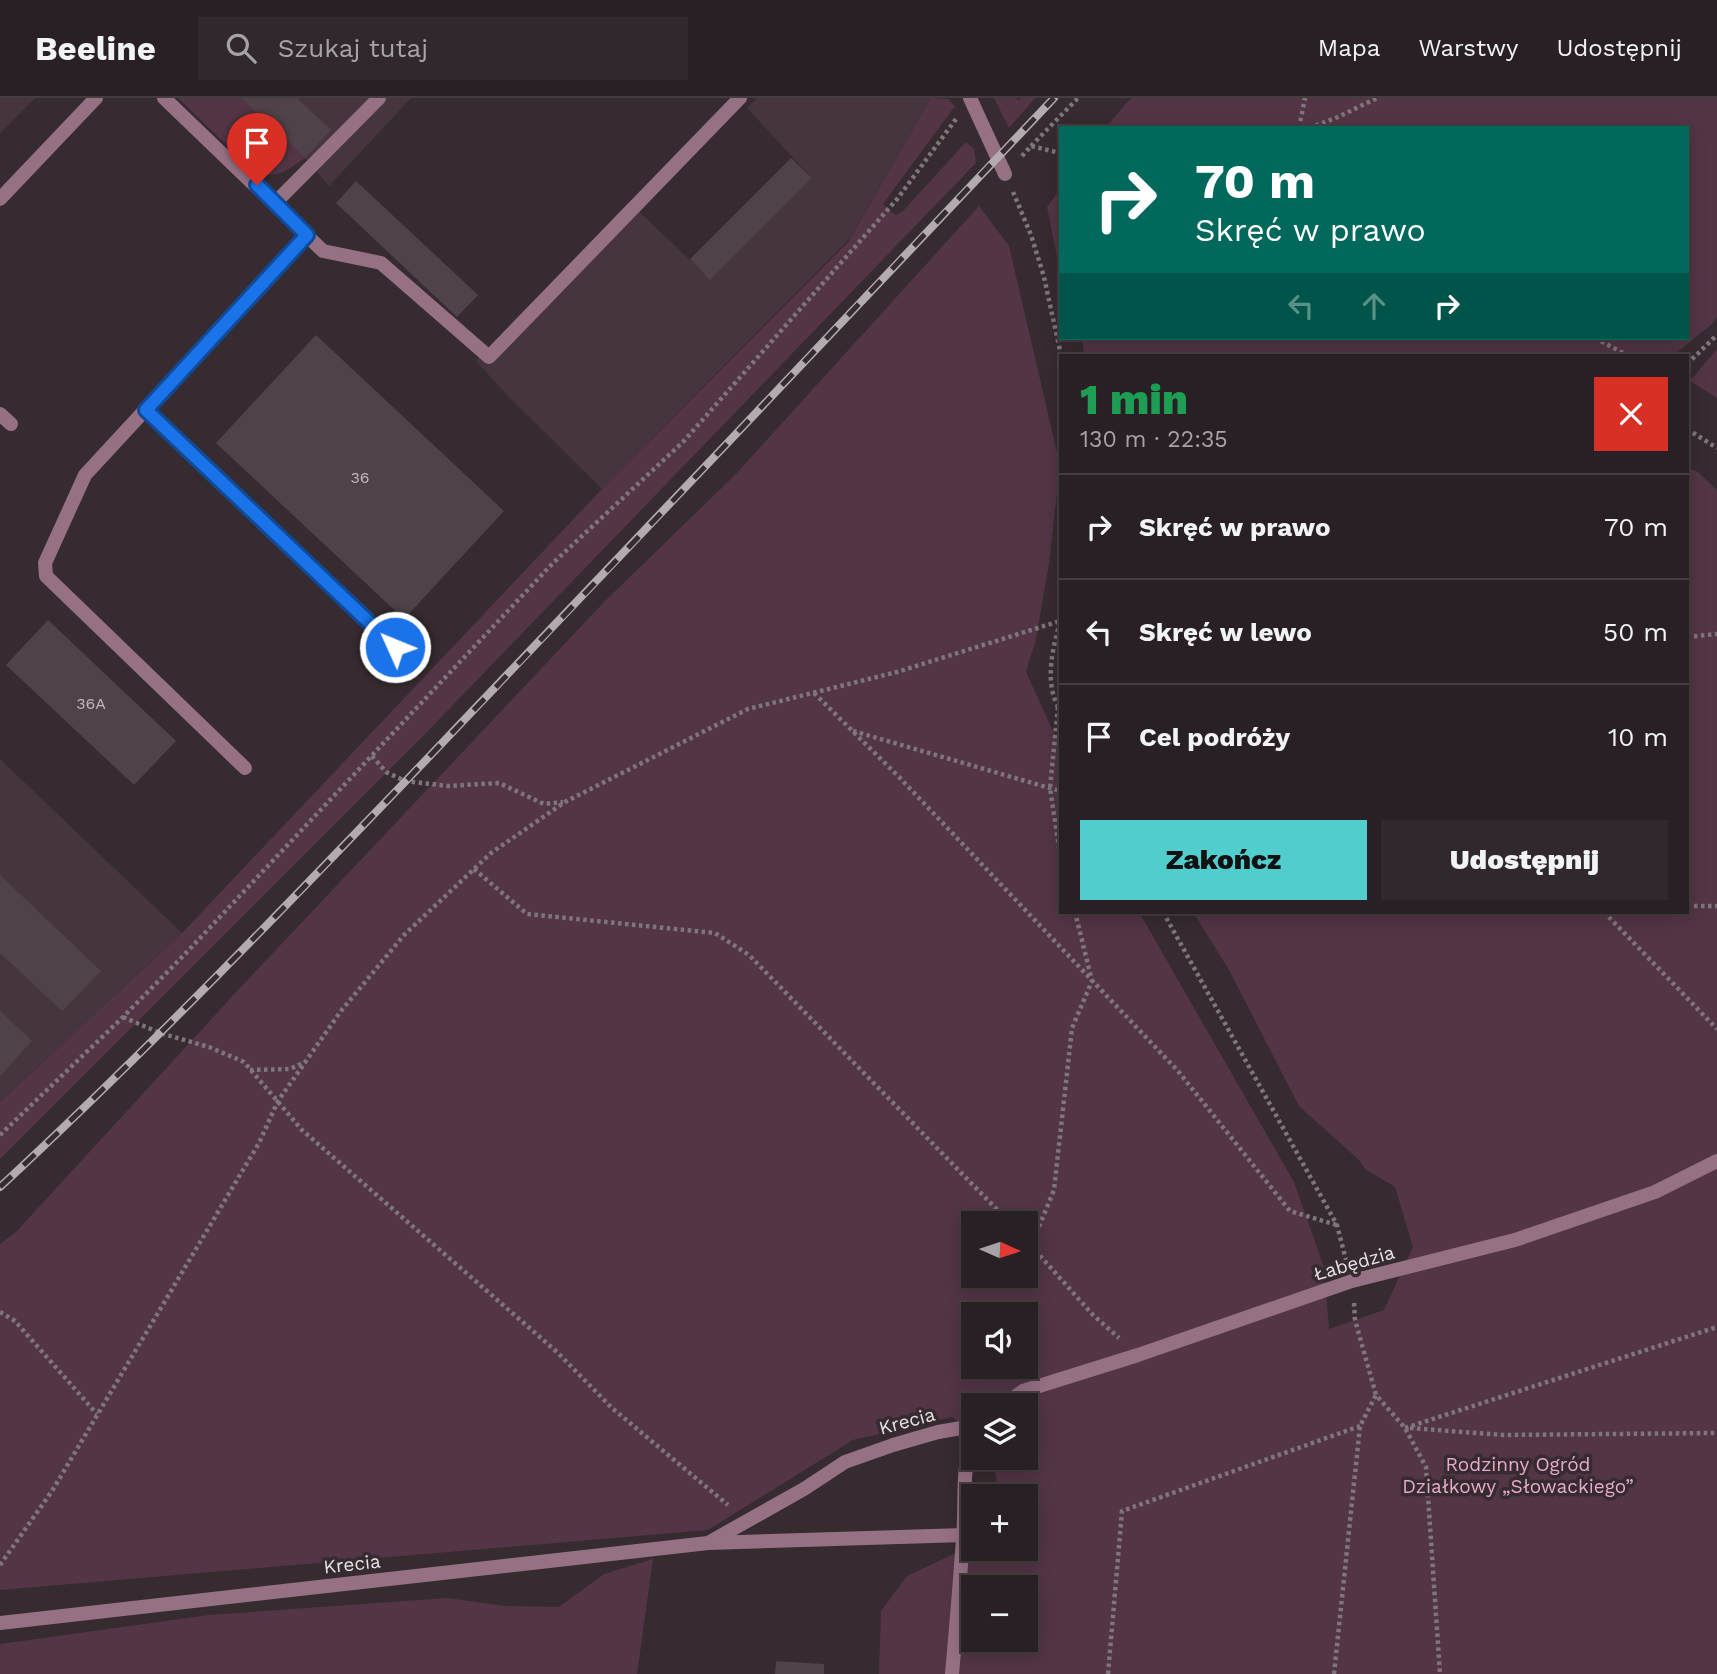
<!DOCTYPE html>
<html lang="pl">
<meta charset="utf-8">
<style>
:root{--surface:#282024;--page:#30282c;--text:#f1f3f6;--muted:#a5a3a6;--line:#443e41;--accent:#52cdce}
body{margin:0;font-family:"Work Sans",sans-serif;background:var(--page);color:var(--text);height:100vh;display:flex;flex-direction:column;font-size:26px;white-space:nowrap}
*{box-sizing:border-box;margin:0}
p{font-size:23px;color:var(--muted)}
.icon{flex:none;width:38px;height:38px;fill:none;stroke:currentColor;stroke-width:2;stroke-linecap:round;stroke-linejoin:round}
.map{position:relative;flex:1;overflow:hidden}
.side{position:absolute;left:1059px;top:256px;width:630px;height:560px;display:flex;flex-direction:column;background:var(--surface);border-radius:0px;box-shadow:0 4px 18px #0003,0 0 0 2px var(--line)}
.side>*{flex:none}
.top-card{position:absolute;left:1059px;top:28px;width:630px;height:214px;border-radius:0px;box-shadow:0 4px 18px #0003,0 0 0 2px var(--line);background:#00695c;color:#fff;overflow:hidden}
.needle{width:46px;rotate:93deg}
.tools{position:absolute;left:961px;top:1113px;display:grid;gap:14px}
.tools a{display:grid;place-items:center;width:77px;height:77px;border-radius:0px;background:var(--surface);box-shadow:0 4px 18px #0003,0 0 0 2px var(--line);font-size:35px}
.pin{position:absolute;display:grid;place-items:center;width:60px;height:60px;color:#fff;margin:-72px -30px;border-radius:50% 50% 50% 0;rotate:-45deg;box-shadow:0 0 7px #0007}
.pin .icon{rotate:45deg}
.me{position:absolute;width:77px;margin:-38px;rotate:314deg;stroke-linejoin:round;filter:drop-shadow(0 0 5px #0008)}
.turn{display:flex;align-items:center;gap:24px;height:147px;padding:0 21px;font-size:32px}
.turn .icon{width:91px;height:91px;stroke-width:2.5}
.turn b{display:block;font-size:49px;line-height:60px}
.lanes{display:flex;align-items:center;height:66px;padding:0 21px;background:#0003;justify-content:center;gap:35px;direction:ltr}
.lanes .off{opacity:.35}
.round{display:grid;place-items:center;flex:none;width:74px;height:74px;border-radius:0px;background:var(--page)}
.headline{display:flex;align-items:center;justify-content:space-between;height:119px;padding:0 21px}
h1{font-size:42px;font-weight:800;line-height:52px;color:#1e9e55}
.button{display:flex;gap:14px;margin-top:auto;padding:14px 21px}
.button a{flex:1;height:80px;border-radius:0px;background:var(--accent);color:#111;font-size:28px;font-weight:800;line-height:80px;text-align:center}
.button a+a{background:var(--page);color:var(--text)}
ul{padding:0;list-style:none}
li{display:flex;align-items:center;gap:21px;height:105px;padding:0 21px;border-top:2px solid var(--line)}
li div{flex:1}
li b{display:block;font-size:26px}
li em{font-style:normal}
header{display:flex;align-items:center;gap:42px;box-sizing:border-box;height:98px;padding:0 35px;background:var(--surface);border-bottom:2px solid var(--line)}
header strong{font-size:33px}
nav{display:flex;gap:38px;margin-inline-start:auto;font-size:24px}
.search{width:490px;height:63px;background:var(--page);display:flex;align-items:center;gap:18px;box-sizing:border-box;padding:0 24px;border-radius:0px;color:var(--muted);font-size:26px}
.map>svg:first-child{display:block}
.built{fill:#46353e}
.green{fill:#533546;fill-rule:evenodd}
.building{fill:#4f4349}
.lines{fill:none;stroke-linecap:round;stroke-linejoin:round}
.path{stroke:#7f767a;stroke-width:4.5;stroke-dasharray:3.5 3.5;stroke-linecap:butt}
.service{stroke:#967184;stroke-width:14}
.minor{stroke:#967184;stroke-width:14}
.tertiary{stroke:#967184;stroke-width:14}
.rail-casing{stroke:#b3abaf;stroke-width:8}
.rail{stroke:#362b30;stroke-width:5;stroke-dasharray:16;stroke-linecap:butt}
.route-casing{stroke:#114b97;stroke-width:18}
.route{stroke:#1a73e8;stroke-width:12}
.labels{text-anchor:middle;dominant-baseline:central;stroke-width:7;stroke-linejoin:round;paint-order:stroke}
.number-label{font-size:16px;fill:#c2babe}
.street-label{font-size:19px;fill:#e9e2e5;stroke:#362b30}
.park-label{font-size:19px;fill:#e9a9cb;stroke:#362b30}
</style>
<header>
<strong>Beeline</strong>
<div class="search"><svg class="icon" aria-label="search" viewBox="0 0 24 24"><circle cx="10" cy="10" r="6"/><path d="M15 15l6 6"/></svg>Szukaj tutaj</div>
<nav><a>Mapa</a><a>Warstwy</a><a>Udostępnij</a></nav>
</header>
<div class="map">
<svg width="1717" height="1576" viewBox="0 0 1717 1576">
<rect width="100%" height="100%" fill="#362b30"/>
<g class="built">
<path d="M0,0H35L0,36Z"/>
<path d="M241,0H411L329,88L305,60Z"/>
<path d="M757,0H931L850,140L602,391L507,297L476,263L629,104L710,181L812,80L747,10Z"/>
<path d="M0,661L182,835L0,1004Z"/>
</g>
<g class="green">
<path d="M178,0H241L305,60C286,73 276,83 253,72Z"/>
<path d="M931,0L948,1L955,8L883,106L895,117L902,114L966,44L974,51L976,65L425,636L0,1061V1004L182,835L602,391L848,144Z"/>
<path d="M994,0H1016L1019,2L1021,0H1035L1009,30Z"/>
<path d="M1131,0H1717V219L1712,226L1674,257H1084L1082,240H1687V30H1105Z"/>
<path d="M1060,91V174L1047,109Z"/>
<path d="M979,108L1009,148L1060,367L1049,466L1036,541L1026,574L1060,648V814H1139L1294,1084L1324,1169L1329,1231L1384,1212L1413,1149L1395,1089L1365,1071L1359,1062L1299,1008L1229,872L1193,814H1687V369L1699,375L1717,392V1576H879L881,1513L907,1478L973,1447V1451H1026V1398H999L993,1360H1026V1307H973V1335L952,1319L853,1342L708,1432L0,1492V1146L16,1134L238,892L606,502L736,376ZM973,1125H1026V1178H973ZM973,1216H1026V1269H973ZM973,1489H1026V1542H973Z"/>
<path d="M1717,251V300L1690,283Z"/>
<path d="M653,1461L637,1576H0V1546L209,1517L447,1500L505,1508L559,1509L604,1476Z"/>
</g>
<g class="building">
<path d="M241,0H297L331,32L305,60Z"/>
<path d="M791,60L812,80L710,182L690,161Z"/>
<path d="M356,83L478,197L457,219L336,105Z"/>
<path d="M316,237L504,413L404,521L216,345Z"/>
<path d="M48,522L176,643L134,687L6,567Z"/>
<path d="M0,777L101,873L62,913L0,855Z"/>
<path d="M0,913L32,943L0,978Z"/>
<path d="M776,1563L824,1566V1576H775Z"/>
</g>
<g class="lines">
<g class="path">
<path d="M1299,30L1305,0"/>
<path d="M1309,30L1338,19L1377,0"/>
<path d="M1031,48L1078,0"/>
<path d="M1022,58L1031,48L1060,55"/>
<path d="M1013,94L1031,137L1044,179L1061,257"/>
<path d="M1595,240L1627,257"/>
<path d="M1687,266L1717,237"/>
<path d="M1687,331L1717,350"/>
<path d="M1060,524C1052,553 1044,585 1060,613"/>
<path d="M1687,539L1717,536"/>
<path d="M814,595L899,679L1178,973L1290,1113L1337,1127"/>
<path d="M1058,609L1050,690L1060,756"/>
<path d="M853,633L1060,693"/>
<path d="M372,658L386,674L405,683L448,688L499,685L544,706L563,704"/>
<path d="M474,771L527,816L715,835L749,857L1010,1125"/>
<path d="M1687,808H1717"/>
<path d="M1163,814L1337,1127L1346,1162"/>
<path d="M1604,814L1717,931"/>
<path d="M123,919L160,935L209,949L244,964L302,1032L557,1254L612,1310L728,1407"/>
<path d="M250,972L290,971L305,964"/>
<path d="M0,1037L123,919L185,856L553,465L683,344L898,100L956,21"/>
<path d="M1026,1142L1093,1217L1119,1240"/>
<path d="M1031,1148L1054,1092L1072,930L1092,883L1075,814"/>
<path d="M1354,1205L1355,1222L1376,1297L1405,1330L1426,1369L1440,1576"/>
<path d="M0,1214L15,1223L97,1316"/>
<path d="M1405,1330L1717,1229"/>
<path d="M1410,1330L1503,1337L1717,1335"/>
<path d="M0,1467L52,1393L259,1045L278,1003L341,913L404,837L491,755L565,704L748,611L897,574L1060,523"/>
<path d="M1108,1576L1122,1413L1360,1328"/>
<path d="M1334,1576L1360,1328L1376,1297"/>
</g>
<g class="service">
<path d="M164,0L323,153L381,165L489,259L740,0"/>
<path d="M275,105L379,0"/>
<path d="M146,311L395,549"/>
<path d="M0,316L11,326"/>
<path d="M245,670L46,478L45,465L85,377L307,137"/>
</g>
<g class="minor">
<path d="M970,0L1005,76"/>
<path d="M1004,1307L1023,1293L1138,1257L1352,1183L1515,1142L1655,1094L1717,1063"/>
<path d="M964,1437L708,1445L804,1391L845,1364L893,1347L938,1334L973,1328"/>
<path d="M0,1525L708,1445"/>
<path d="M952,1576C956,1531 960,1485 963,1440C966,1405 961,1370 973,1337"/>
</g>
<path class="tertiary" d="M0,101L96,0"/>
<defs>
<path id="rail" d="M0,1089C147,953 286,808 425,663C636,443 844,221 1054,0"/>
</defs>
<use href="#rail" class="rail-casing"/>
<use href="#rail" class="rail"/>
</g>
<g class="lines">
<defs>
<path id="route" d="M257,87L307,137L146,312L395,549"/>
</defs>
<use href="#route" class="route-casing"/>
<use href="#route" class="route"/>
</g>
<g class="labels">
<g class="number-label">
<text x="360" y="379">36</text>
<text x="91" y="605">36A</text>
</g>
<g class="street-label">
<text transform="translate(1354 1165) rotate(-16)">Łabędzia</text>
<text transform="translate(907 1323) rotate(-15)">Krecia</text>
<text transform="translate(352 1466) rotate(-6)">Krecia</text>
</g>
<g class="park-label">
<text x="1518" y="1366">Rodzinny Ogród<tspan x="1518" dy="22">Działkowy „Słowackiego”</tspan></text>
</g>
</g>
</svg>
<div class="tools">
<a><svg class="needle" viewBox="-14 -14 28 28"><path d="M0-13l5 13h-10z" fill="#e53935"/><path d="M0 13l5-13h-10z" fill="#a5a3a6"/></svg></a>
<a><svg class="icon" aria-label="sound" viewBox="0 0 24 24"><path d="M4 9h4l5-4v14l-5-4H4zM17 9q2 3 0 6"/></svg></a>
<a><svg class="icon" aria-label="layers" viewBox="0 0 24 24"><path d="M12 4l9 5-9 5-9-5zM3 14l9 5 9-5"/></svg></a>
<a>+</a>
<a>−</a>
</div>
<div class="pin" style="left:257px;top:87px;background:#d93025"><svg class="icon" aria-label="arrive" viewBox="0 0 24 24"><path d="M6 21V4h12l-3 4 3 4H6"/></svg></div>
<svg class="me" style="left:395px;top:549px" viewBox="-20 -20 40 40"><circle r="17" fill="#1a73e8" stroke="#fff" stroke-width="3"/><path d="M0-11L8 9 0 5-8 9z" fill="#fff"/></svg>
<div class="top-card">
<div class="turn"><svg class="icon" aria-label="right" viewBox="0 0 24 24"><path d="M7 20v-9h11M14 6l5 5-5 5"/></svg><div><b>70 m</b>Skręć w prawo</div></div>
<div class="lanes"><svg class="icon off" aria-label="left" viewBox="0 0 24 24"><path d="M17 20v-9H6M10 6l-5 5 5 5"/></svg><svg class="icon off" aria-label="ahead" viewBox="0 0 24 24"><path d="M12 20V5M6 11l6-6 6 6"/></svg><svg class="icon" aria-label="right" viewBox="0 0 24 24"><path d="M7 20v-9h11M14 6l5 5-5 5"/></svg></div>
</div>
<section class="side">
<div class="headline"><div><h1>1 min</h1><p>130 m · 22:35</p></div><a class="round" style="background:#d93025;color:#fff"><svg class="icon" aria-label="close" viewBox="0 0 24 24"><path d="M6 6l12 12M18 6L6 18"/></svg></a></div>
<ul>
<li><svg class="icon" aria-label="right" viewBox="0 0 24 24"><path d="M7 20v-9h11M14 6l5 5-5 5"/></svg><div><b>Skręć w prawo</b></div><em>70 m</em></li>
<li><svg class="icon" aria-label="left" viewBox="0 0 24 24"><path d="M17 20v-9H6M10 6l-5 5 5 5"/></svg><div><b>Skręć w lewo</b></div><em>50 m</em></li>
<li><svg class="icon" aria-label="arrive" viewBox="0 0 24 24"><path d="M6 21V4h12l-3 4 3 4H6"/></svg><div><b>Cel podróży</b></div><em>10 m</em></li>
</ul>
<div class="button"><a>Zakończ</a><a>Udostępnij</a></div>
</section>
</div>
